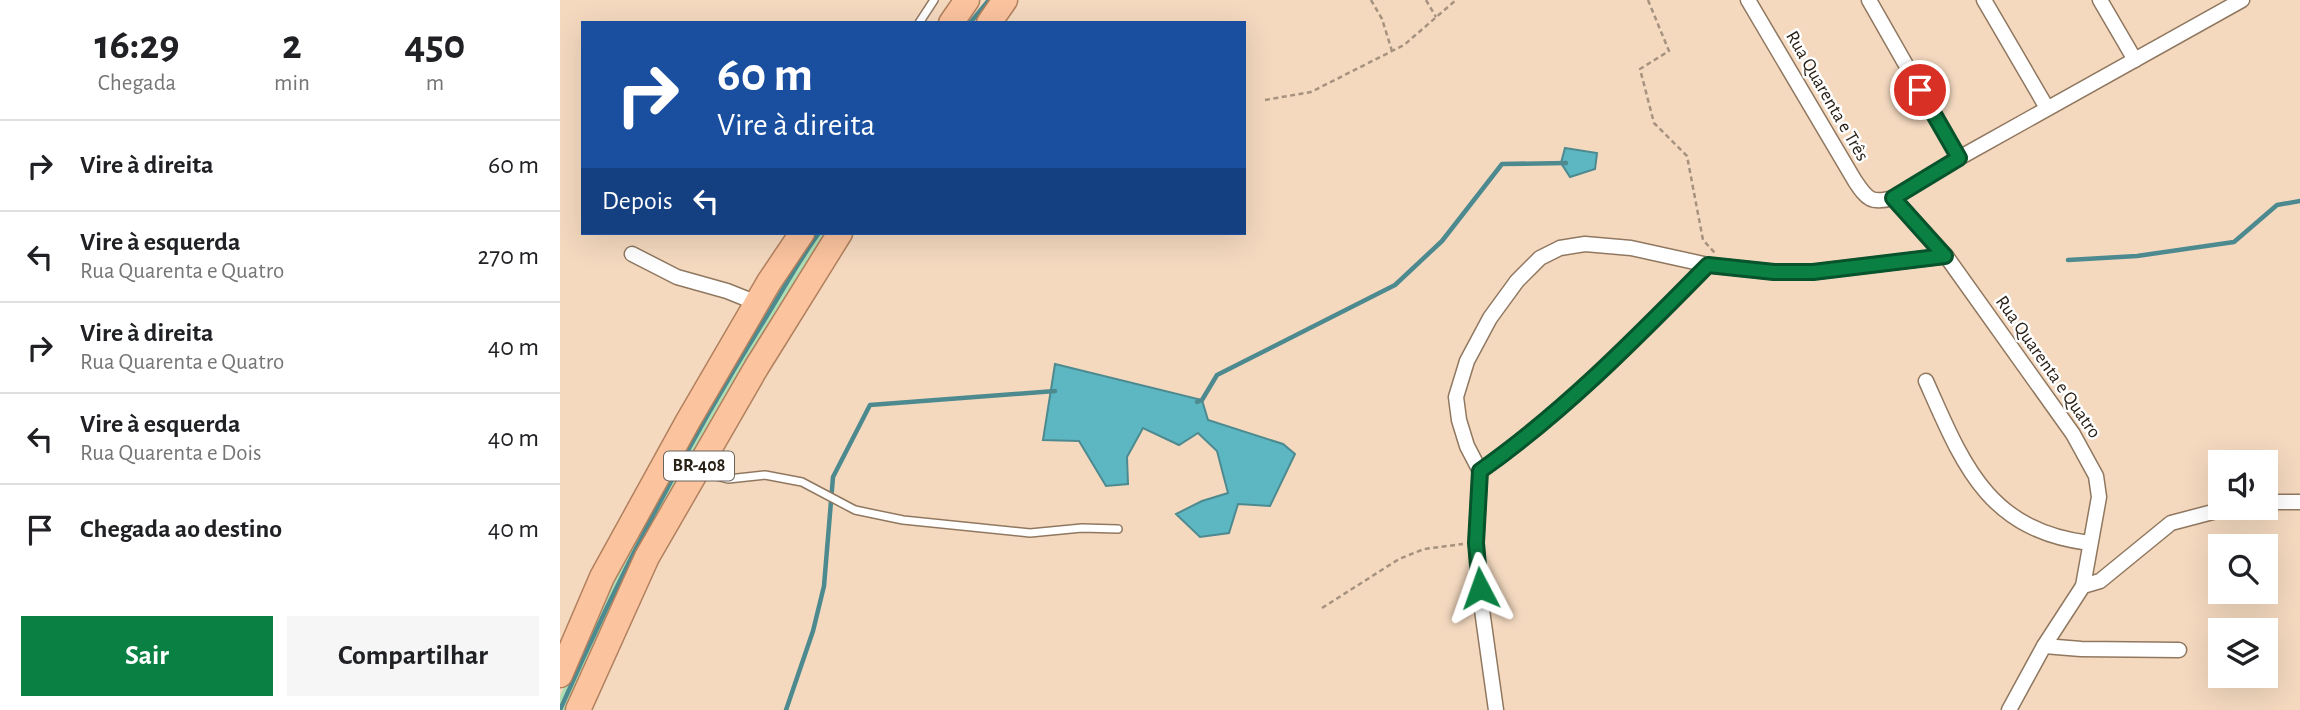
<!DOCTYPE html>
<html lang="pt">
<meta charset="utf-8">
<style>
:root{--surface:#fff;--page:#f6f6f6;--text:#202124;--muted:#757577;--line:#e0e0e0;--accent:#0b8043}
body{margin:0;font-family:"Alegreya Sans",sans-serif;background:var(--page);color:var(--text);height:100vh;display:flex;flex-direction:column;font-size:26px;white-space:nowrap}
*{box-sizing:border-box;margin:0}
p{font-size:23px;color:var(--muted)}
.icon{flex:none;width:38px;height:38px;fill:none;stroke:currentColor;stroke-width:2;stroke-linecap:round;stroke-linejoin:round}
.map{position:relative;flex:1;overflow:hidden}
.panel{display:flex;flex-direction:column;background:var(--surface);width:560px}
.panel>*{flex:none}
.banner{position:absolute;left:21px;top:21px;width:665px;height:214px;border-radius:0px;box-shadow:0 7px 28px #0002;background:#1a4fa0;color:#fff;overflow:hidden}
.buttons{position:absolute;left:1648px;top:450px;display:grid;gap:14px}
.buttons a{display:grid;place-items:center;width:70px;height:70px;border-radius:0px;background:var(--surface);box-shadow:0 7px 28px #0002;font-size:35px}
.pin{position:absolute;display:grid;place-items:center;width:60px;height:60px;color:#fff;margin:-30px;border:4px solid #fff;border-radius:50%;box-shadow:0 2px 7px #0007}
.me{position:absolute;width:77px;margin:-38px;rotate:356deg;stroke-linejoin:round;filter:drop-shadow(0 0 5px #0008)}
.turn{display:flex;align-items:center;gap:24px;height:147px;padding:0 21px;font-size:32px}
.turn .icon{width:91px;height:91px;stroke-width:2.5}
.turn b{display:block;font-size:49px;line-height:60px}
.then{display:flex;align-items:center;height:66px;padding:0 21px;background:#0003;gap:14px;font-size:26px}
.eta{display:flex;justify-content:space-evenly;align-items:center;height:119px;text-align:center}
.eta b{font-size:42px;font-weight:700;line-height:49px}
.cta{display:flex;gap:14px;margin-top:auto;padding:14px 21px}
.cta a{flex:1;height:80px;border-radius:0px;background:var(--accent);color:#fff;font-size:28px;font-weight:700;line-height:80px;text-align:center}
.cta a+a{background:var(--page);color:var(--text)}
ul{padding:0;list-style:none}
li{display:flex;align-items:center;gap:21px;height:91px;padding:0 21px;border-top:2px solid var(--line)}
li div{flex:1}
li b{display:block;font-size:26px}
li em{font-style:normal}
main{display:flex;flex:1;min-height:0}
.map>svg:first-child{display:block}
.green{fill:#afddb4}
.water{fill:#5db7c3;stroke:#4d8a8f;stroke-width:2}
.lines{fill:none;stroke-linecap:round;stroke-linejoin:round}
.stream{stroke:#4d8a8f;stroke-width:4.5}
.service-casing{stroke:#907860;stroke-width:10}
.minor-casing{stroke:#907860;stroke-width:17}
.trunk-casing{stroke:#b1805e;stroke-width:27}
.path{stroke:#a6927e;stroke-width:2.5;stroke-dasharray:5 3.5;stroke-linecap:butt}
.service{stroke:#fff;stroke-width:7}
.minor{stroke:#fff;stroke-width:14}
.trunk{stroke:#fbc39e;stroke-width:24}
.route-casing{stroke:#07532c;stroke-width:18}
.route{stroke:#0b8043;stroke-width:12}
.labels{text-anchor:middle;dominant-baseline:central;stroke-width:5;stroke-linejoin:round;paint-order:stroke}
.shield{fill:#fff;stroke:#69635c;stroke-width:2}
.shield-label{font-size:18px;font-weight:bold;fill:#292016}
.street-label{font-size:19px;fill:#292016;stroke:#fff}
</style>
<main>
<section class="panel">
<div class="eta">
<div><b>16:29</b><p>Chegada</p></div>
<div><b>2</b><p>min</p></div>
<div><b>450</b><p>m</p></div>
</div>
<ul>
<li><svg class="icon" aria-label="right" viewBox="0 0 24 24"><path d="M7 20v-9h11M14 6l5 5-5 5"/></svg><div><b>Vire à direita</b></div><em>60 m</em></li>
<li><svg class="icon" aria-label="left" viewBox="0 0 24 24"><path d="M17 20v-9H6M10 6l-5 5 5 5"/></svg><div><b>Vire à esquerda</b><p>Rua Quarenta e Quatro</p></div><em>270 m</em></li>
<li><svg class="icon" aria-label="right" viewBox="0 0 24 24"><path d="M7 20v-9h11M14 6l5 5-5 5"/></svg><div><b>Vire à direita</b><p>Rua Quarenta e Quatro</p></div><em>40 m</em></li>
<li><svg class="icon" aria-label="left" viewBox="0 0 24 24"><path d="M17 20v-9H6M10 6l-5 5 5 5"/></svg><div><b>Vire à esquerda</b><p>Rua Quarenta e Dois</p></div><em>40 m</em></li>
<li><svg class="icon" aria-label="arrive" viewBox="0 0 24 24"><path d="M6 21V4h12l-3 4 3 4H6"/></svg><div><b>Chegada ao destino</b></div><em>40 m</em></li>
</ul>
<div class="cta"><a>Sair</a><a>Compartilhar</a></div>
</section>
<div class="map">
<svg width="1740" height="710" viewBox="0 0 1740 710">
<rect width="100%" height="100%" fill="#f4d9bf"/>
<path class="green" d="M251,233H267C222,303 176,374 136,447C89,533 46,621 6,710H0V696L56,575L95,498Z"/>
<g class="water">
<path d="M1005,148L1037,153L1035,169L1010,177L1001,163Z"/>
<path d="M495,364L642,400L648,420L723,444L735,454L710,506L678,504L669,533L640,537L616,514L642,501L668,493L657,451L638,433L619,445L583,428L567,457L568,484L546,486L519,441L483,440Z"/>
</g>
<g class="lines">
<g class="stream">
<path d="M410,23L429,0"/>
<path d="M1508,260L1577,256L1674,242L1717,205L1740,201"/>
<path d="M637,402L642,400L657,375L835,285L882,241L942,164L1006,163"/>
<path d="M0,710C59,575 127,444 205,319C223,290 239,260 259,233"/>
<path d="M226,710L253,631L264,586L273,477L310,405L495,391"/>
</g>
<defs>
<g id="service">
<path d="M359,23L374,0"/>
<path d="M141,472L168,479L205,475L242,482L295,510L343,520L470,533L522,528L558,529"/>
</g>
<g id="minor">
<path d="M1188,0L1295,181C1307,199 1311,204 1333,198L1399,158L1682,0"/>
<path d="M1309,0L1399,158"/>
<path d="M1424,0L1487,108"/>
<path d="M1540,0L1575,60"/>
<path d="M1333,198L1386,256L1513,434L1536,476L1539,497L1523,586"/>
<path d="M72,254L117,277L167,291L197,303"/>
<path d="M1366,381C1403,464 1427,530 1529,543"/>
<path d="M920,471C1005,411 1077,338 1148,265"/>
<path d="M1706,502H1740"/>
<path d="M1484,646L1521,649L1619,650"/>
<path d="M936,710L922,610L916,543L920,471L907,446L899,420L896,397L907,361L930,318L957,281L980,258L1000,248L1025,244L1071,248L1148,265L1214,272H1253L1386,256"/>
<path d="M1449,710L1484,646L1523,586L1540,581L1611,523L1668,508"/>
</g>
<g id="trunk">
<path d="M391,23L407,0"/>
<path d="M429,23L445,0"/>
<path d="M0,675L42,577L128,421L209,282L242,233"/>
<path d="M18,710L87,557L196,368L280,233"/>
</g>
</defs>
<use href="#service" class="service-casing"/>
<use href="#minor" class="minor-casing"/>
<use href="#trunk" class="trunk-casing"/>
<g class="path">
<path d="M811,0L822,19L832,51"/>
<path d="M866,0L876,17"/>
<path d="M1088,0L1109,51L1080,69L1094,123L1127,156L1143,240L1155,253"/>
<path d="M705,100L751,92L844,45L896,0"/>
<path d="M762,608L839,559L864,549L903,544"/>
</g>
<use href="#service" class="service"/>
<use href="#minor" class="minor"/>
<use href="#trunk" class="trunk"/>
</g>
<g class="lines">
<defs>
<path id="route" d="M920,588L916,543L920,471C1005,411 1076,338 1148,265L1214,272H1253L1385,256L1333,198L1399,158L1360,90"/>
</defs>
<use href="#route" class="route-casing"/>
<use href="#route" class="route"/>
</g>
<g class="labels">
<rect class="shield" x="104" y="451.5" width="70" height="29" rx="5"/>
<g class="shield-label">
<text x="139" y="466">BR-408</text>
</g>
<g class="street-label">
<text transform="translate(1267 96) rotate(60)">Rua Quarenta e Três</text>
<text transform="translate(1488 367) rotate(55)">Rua Quarenta e Quatro</text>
</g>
</g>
</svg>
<div class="buttons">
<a><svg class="icon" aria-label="sound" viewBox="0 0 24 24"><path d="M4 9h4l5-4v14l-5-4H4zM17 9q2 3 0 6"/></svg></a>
<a><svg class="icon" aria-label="search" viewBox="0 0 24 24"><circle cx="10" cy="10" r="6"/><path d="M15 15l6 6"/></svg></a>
<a><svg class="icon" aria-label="layers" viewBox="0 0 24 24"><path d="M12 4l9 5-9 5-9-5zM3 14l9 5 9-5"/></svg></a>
</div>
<div class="pin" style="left:1360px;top:90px;background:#d93025"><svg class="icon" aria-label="arrive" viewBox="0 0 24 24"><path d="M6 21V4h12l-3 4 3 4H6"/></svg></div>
<svg class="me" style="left:920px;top:588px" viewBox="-20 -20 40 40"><path d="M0-17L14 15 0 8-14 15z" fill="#0b8043" stroke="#fff" stroke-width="4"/></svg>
<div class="banner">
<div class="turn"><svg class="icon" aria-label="right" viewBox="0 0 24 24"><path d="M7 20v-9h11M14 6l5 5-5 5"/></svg><div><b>60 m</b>Vire à direita</div></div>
<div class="then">Depois<svg class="icon" aria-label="left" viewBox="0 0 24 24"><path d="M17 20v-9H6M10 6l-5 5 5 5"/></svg></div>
</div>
</div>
</main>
